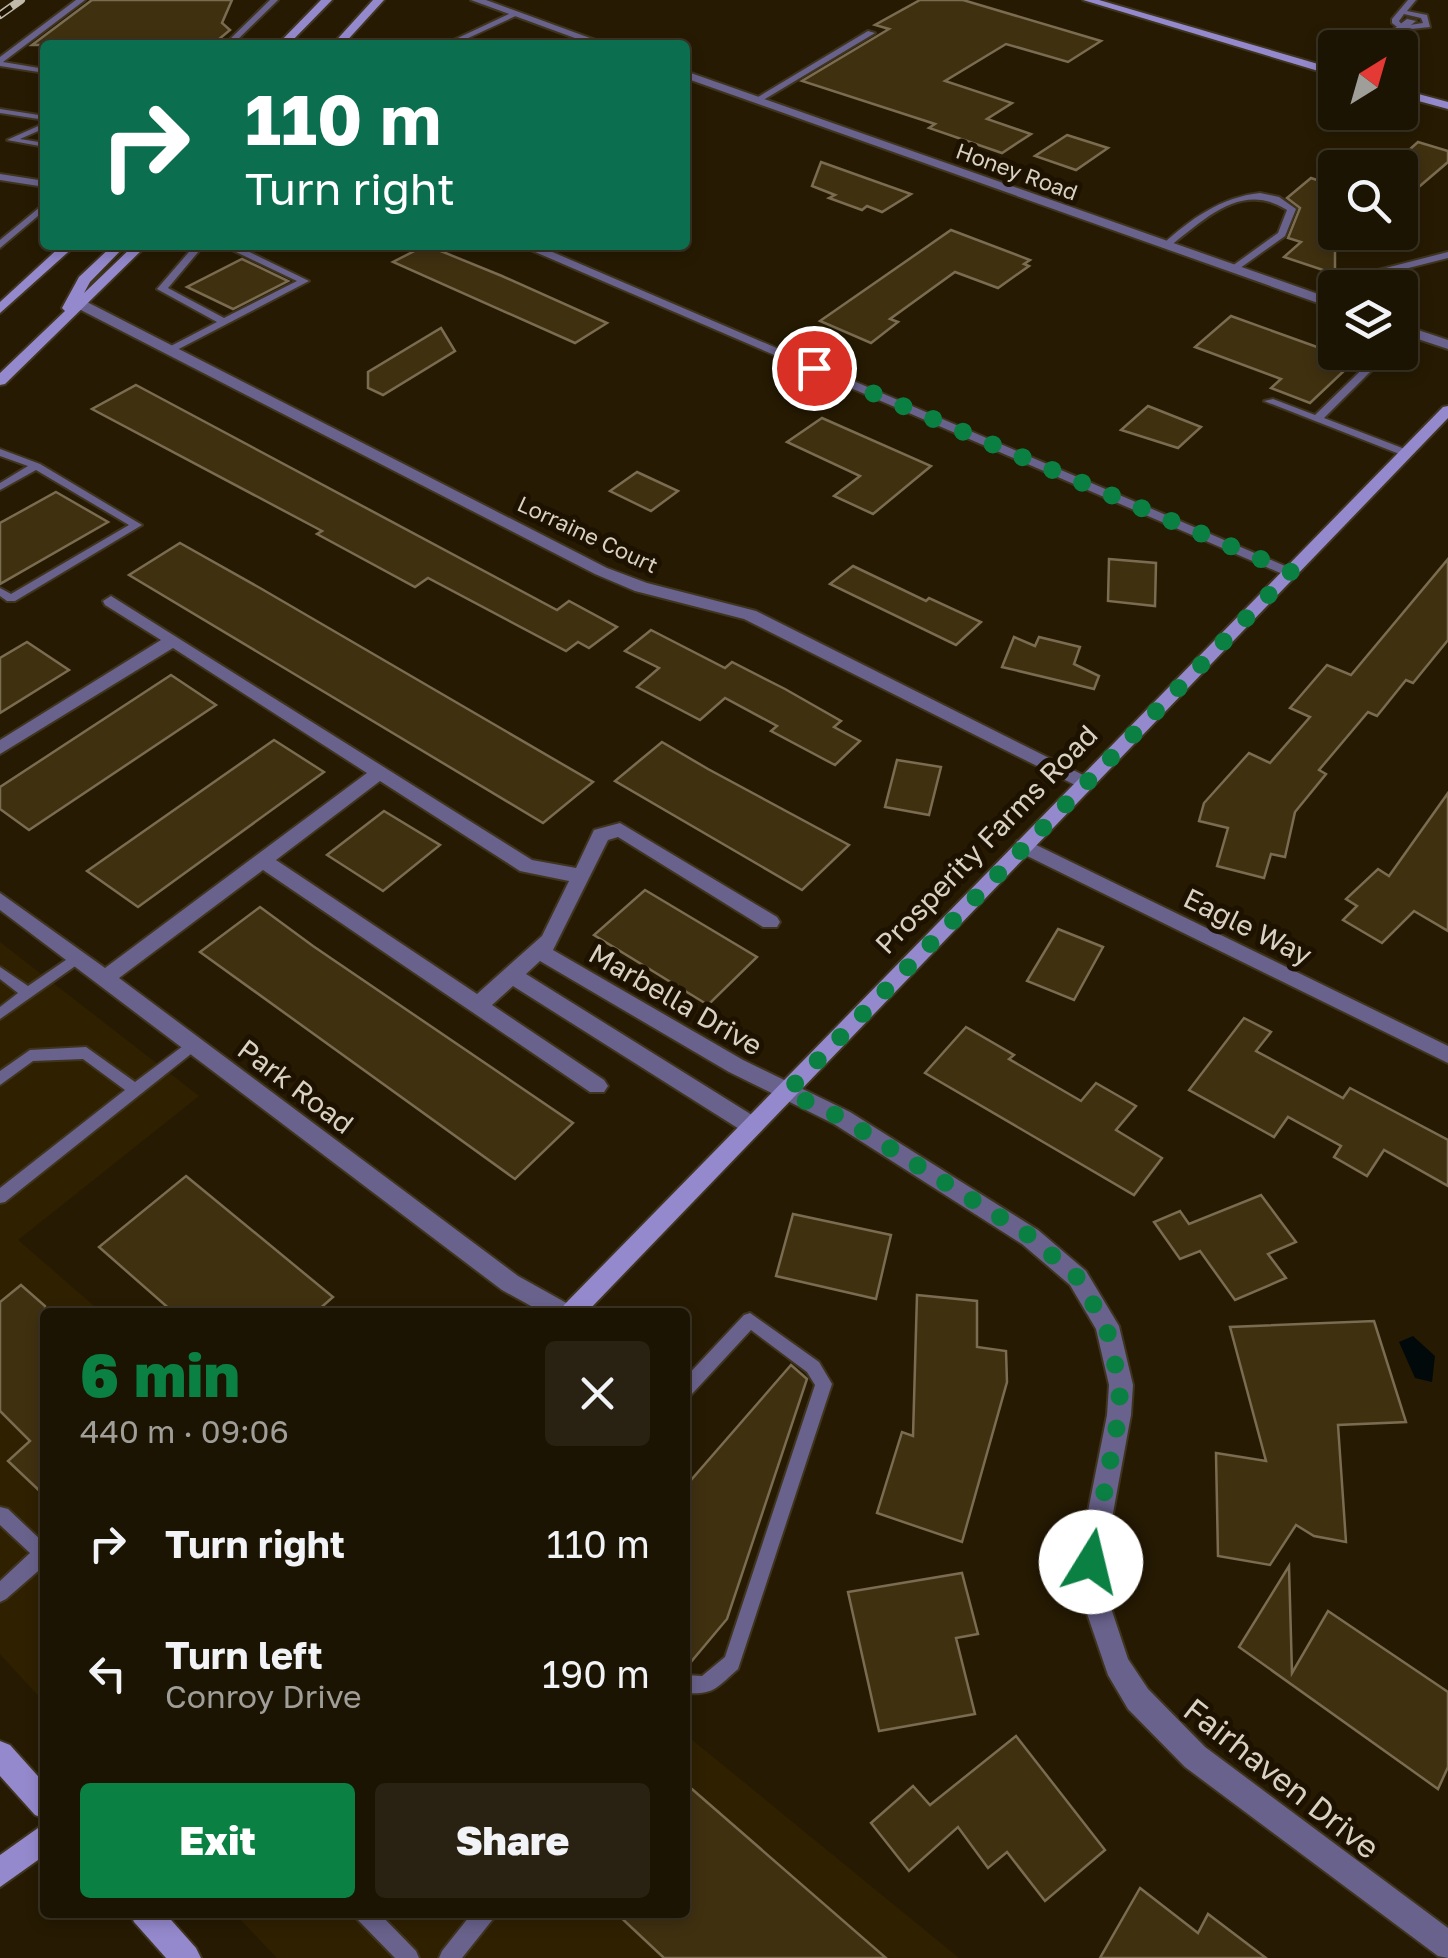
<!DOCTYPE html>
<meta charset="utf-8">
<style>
:root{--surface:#1c1402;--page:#292111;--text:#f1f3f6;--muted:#a09e99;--line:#3a3324;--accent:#0b8043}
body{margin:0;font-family:"Golos Text",sans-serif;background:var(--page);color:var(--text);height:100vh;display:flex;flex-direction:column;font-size:38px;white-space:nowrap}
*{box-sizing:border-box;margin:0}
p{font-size:32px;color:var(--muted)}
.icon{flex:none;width:55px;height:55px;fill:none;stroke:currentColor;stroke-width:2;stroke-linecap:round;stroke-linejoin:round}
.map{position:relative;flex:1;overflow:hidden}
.side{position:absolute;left:40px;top:1308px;width:650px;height:610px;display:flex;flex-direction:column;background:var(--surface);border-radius:10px;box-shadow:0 5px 15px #0003,0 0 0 2px var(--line)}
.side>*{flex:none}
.guide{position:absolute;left:40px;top:40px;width:650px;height:210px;border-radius:10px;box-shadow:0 5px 15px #0003,0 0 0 2px var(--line);background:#0b6e4f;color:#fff;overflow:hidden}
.needle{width:65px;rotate:37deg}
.fabs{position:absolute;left:1318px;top:30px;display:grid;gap:20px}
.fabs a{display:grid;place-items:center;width:100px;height:100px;border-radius:10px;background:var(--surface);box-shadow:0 5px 15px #0003,0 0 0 2px var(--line);font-size:50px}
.pin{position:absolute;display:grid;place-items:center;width:85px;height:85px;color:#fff;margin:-42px;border:5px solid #fff;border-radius:50%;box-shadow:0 2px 10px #0007}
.me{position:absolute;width:110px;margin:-55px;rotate:9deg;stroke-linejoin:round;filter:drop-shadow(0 0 8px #0008)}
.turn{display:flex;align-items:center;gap:35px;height:210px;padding:0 40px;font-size:45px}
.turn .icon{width:130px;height:130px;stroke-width:2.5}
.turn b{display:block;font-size:70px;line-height:85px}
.round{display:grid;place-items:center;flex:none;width:105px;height:105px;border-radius:10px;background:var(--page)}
.summary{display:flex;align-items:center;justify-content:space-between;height:170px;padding:0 40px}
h1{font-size:60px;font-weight:800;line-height:75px;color:var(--accent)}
.action{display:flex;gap:20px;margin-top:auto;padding:20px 40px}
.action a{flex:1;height:115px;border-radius:10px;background:var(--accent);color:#fff;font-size:40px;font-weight:800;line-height:115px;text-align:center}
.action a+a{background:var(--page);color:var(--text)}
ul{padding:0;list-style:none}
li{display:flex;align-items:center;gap:30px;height:130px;padding:0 40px}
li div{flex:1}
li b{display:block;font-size:38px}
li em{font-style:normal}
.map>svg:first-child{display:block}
.built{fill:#2f2000}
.water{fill:#02090b}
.building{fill:#3f3010;stroke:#7a6c51;stroke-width:2.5}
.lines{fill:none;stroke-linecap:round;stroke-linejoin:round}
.lane-casing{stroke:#3f341d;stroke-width:4}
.street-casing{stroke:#3f341d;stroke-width:4}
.secondary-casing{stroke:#3f341d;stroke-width:4}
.lane{fill:#69628c;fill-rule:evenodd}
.street{fill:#69628c;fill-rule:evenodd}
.secondary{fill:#9589cd;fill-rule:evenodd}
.rail-casing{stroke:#c1b9a9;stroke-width:8}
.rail{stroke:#1d1100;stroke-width:5;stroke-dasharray:14;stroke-linecap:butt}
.route{stroke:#0b8043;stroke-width:18;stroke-dasharray:0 32.4}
.labels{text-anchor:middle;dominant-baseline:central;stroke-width:10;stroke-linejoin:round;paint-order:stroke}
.far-street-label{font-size:22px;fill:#d9d1c3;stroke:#1d1100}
.street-label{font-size:28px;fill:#d9d1c3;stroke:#1d1100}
.near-street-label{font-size:32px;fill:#d9d1c3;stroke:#1d1100}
</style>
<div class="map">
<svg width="1448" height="1958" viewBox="0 0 1448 1958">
<rect width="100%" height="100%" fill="#261a02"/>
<g class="built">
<path d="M0,942L199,1096L18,1240L101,1312H45V1703L0,1654Z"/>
<path d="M685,1734L959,1958H277L234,1913L685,1912Z"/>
</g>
<path class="water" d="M1413,1336L1435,1356L1432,1382L1415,1378L1399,1342Z"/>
<g class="building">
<path d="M92,0H232L222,23L230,30L212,45H32Z"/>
<path d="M920,0H963L1101,41L1068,62L1006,44L945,81L1012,103L987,119L1031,134L1002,153L929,128L935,124L802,81L889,29L875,25Z"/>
<path d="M1067,135L1108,148L1076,170L1035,156Z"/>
<path d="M1418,142L1448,151V162L1400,203V158Z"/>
<path d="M821,162L863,177L911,194L882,212L867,206L862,210L829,198L835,195L812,186Z"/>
<path d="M1311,178L1335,186V274L1284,257L1301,242L1288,238L1300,208L1287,198Z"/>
<path d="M951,230L1030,260L1024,264L1029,266L998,288L955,272L890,319L898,322L871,343L820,321Z"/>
<path d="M426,245L502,276L607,323L575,343L393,262Z"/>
<path d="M242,259L288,281L233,309L187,287Z"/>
<path d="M1231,316L1317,347L1335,331V352H1364L1310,403L1271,388L1281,379L1195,347Z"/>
<path d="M441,328L455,351L383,395L368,388V372Z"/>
<path d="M136,385L557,610L569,601L617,627L589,648L578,642L566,651L428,578L415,587L317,534L322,531L92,409Z"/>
<path d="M1148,406L1201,427L1178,448L1121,430Z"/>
<path d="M822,418L931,466L873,514L834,496L860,476L787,442Z"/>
<path d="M637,472L678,491L651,511L610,491Z"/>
<path d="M56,492L108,522L0,584V523Z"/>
<path d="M180,543L260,588L593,782L543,823L129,575Z"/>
<path d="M1109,559L1156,563L1155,606L1108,601Z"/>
<path d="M1448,559V640L1413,683L1406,680L1377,716L1368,712L1319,770L1326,774L1295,812L1285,857L1271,854L1264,878L1217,866L1228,828L1199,821L1204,803L1249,753L1270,763L1310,717L1290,708L1327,665L1351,675Z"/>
<path d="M853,566L926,601L929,598L981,622L956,645L830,584Z"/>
<path d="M651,630L725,668L732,662L785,689L841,721L834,727L860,741L835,765L771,731L777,726L725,698L700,720L637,687L659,668L625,651Z"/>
<path d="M1014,637L1035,646L1039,637L1080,647L1074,664L1099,676L1094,689L1002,667Z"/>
<path d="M27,642L69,670L0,713V658Z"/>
<path d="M171,675L216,705L29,830L0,809V787Z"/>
<path d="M274,740L324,772L138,907L87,871Z"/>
<path d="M662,742L708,769L849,845L802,890L615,781Z"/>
<path d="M897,760L941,767L929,815L885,807Z"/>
<path d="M1448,793V931L1414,911L1382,943L1343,920L1357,906L1346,899L1378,869L1389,876Z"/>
<path d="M384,811L440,845L383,891L327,855Z"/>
<path d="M645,890L757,957L708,1005L594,935Z"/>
<path d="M260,907L313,946L573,1123L515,1179L200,952Z"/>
<path d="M1058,929L1103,947L1074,1000L1027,981Z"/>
<path d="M1244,1018L1271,1032L1256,1051L1343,1098L1350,1088L1448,1140V1186L1384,1150L1367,1176L1334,1157L1341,1146L1288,1117L1274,1137L1189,1090Z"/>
<path d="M966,1027L1014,1055L1009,1059L1081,1101L1096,1083L1136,1106L1116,1130L1162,1158L1134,1195L925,1073Z"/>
<path d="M186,1176L333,1297L316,1312H173L99,1247Z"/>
<path d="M1261,1195L1296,1242L1268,1254L1286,1278L1235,1300L1200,1251L1180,1259L1154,1222L1180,1211L1189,1224Z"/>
<path d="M793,1214L891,1235L876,1299L776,1276Z"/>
<path d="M21,1285L45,1306V1496L8,1461L30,1441L0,1411V1302Z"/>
<path d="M917,1295L977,1301V1347L1006,1351L1007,1382L962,1542L877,1513L902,1432L913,1436Z"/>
<path d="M1374,1321L1406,1422L1338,1425L1346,1542L1314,1536L1296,1525L1270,1565L1218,1556L1216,1453L1266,1461L1230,1327Z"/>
<path d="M791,1365L807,1379L727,1619L685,1669V1487Z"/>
<path d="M1289,1566L1292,1673L1328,1611L1448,1692V1767L1438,1789L1239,1647Z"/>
<path d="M962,1573L978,1634L956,1638L975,1714L879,1731L848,1592Z"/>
<path d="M1016,1736L1105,1850L1045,1901L1007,1852L988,1868L958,1827L909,1871L871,1823L913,1786L930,1805Z"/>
<path d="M685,1783L886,1958H664L615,1912H685Z"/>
<path d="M1140,1888L1198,1933L1208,1914L1266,1958H1100Z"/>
</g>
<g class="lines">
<defs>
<g id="lane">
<path d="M76,0H85L3,62L45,69V73L0,66V57Z"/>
<path d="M270,0H278L232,45H224Z"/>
<path d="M1408,0H1416L1407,11L1427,15L1430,27L1401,30L1392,23V19ZM1404,14L1421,18L1423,23L1403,26L1399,21Z"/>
<path d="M513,12L520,14L453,45H443Z"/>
<path d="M868,31L875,33L760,102L753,100Z"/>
<path d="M0,109L45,116V120L0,113Z"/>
<path d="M45,123V128L20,139L45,143V147L7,140Z"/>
<path d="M0,174L45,181V187L0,180Z"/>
<path d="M1260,193L1279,197L1296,209L1285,236L1236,271L1228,269L1278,233L1287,210C1242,181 1205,219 1169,247L1162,245C1189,220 1221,197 1260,193Z"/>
<path d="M45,203V210L0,248V240Z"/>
<path d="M195,245H204L168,288L224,318L297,281L232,250L211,245L237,246L309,281L173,352H167V348L217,322L157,289Z"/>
<path d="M1448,252V258L1349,283L1344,288H1335V290L1333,288L1343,279Z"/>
<path d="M1380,352H1390L1324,418L1410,451V455H1402L1264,401L1273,399L1315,415Z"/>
<path d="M0,449L40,464L142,525L15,601H7L0,596V588L11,594L129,525L36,470L0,490V483L28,466L0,456Z"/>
<path d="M76,953L81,954L83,958L81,962L0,1019V1007L18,993L0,979V967L28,986Z"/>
<path d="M191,1040L196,1042L198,1046L196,1050L5,1202L0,1203V1188L125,1090L83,1059L33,1061L0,1085V1071L30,1050L86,1047L135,1082Z"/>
<path d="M750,1313L819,1362L832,1384L738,1669C717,1687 715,1695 685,1693V1675L702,1676L725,1657L815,1385L807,1372L751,1330L691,1395L685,1398V1378L744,1315Z"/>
<path d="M0,1507L8,1509L45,1544V1565L6,1599L0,1602V1581L30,1553L0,1525Z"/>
<path d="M354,1912H378L416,1951L419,1958H395L357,1919Z"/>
<path d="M473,1912H496L493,1919L462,1958H439L442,1951Z"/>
</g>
<g id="street">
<path d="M471,0H486L609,45H594Z"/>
<path d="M1407,19L1416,21L1382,48H1369Z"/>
<path d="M685,71L1335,300V309L685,78Z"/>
<path d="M519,245H536L1299,572L1297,575H1285Z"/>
<path d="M75,301H85L607,568L647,583L756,611L1091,779L1094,783L1091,787H1079L744,619L635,591L595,574L75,307Z"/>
<path d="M1400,324L1448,340V349L1400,333Z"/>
<path d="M111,596L532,860L576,868L594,830L620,823L777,917L780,922L777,927H763L618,837L608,840L553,950L743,1060L850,1112L1038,1230L1086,1271L1119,1326L1133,1385L1131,1415L1104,1562L1107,1596L1128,1659L1148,1689L1205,1747L1448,1928V1958L1438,1956L1185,1767L1128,1709L1108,1675L1081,1596L1078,1562L1107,1415L1109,1385L1096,1329L1070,1285L1022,1244L834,1124L729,1072L540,961L526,974L760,1120L763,1126L760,1132L752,1135L744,1132L513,986L492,1005L604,1080L608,1086L604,1092H590L263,870L119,978L518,1276L570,1305L574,1312H542L502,1290L0,910V893L105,968L367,773L173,648L0,754V740L161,640L105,605L103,601ZM380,781L520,871L569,881L542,936L477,994L276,860Z"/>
<path d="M1024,839L1448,1046V1063L1017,851L1015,846L1017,841Z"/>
</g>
<g id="secondary">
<path d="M321,0H332L288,45H277Z"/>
<path d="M373,0H384L343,45H332Z"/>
<path d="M1083,0H1099L1335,69V76Z"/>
<path d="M1400,89L1448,102V109L1400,96Z"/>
<path d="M62,245H76L0,313V302Z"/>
<path d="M113,245H126L90,282L84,293L134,245H147L5,384L0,385V373L65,311L62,308L79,277Z"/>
<path d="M1448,406V418L587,1312H561L564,1305L1443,407Z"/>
<path d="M0,1741L10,1745L45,1784V1819L35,1815L0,1776Z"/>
<path d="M45,1823V1855L0,1887V1855Z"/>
<path d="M130,1912H164L196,1948L201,1958H166L134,1922Z"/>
</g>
</defs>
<use href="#lane" class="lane-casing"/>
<use href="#street" class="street-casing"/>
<use href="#secondary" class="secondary-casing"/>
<use href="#lane" class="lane"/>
<use href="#street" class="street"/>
<use href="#secondary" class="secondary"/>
<defs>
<path id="rail" d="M0,15L21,0"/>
</defs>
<use href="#rail" class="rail-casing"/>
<use href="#rail" class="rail"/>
</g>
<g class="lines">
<path class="route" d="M814,368L1291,572L787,1092L842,1118L1030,1236L1078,1278L1106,1326L1120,1385L1119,1415L1091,1562"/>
</g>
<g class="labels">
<g class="far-street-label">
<text transform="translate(1017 171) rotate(20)">Honey Road</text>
<text transform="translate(588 534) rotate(25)">Lorraine Court</text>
</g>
<g class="street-label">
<text transform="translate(986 839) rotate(-46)">Prosperity Farms Road</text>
<text transform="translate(1248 926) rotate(26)">Eagle Way</text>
<text transform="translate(676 999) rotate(30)">Marbella Drive</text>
<text transform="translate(296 1086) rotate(37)">Park Road</text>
</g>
<g class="near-street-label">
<text transform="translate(1282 1778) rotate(38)">Fairhaven Drive</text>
</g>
</g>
</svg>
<div class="fabs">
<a><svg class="needle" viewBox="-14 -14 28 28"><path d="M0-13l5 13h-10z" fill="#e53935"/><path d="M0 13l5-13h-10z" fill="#a09e99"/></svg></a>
<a><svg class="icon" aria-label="search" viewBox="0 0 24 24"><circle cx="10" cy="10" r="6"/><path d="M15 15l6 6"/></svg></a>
<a><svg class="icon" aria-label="layers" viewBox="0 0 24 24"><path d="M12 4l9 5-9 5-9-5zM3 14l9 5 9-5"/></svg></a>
</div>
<div class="pin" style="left:814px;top:368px;background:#d93025"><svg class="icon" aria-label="arrive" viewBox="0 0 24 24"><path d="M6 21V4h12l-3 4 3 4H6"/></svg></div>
<svg class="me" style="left:1091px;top:1562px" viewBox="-20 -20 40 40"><circle r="19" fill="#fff"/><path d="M0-13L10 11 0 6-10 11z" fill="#0b8043"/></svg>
<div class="guide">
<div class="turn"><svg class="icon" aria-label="right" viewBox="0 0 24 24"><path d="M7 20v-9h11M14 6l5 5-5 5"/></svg><div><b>110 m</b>Turn right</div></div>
</div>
<section class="side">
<div class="summary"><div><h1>6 min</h1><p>440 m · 09:06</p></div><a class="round"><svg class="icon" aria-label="close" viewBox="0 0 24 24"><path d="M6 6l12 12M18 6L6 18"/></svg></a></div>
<ul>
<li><svg class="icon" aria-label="right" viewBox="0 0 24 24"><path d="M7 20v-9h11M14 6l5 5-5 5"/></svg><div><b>Turn right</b></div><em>110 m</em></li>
<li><svg class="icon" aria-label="left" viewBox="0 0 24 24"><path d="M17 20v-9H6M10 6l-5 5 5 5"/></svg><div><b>Turn left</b><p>Conroy Drive</p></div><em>190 m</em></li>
</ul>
<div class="action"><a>Exit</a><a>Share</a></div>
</section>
</div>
